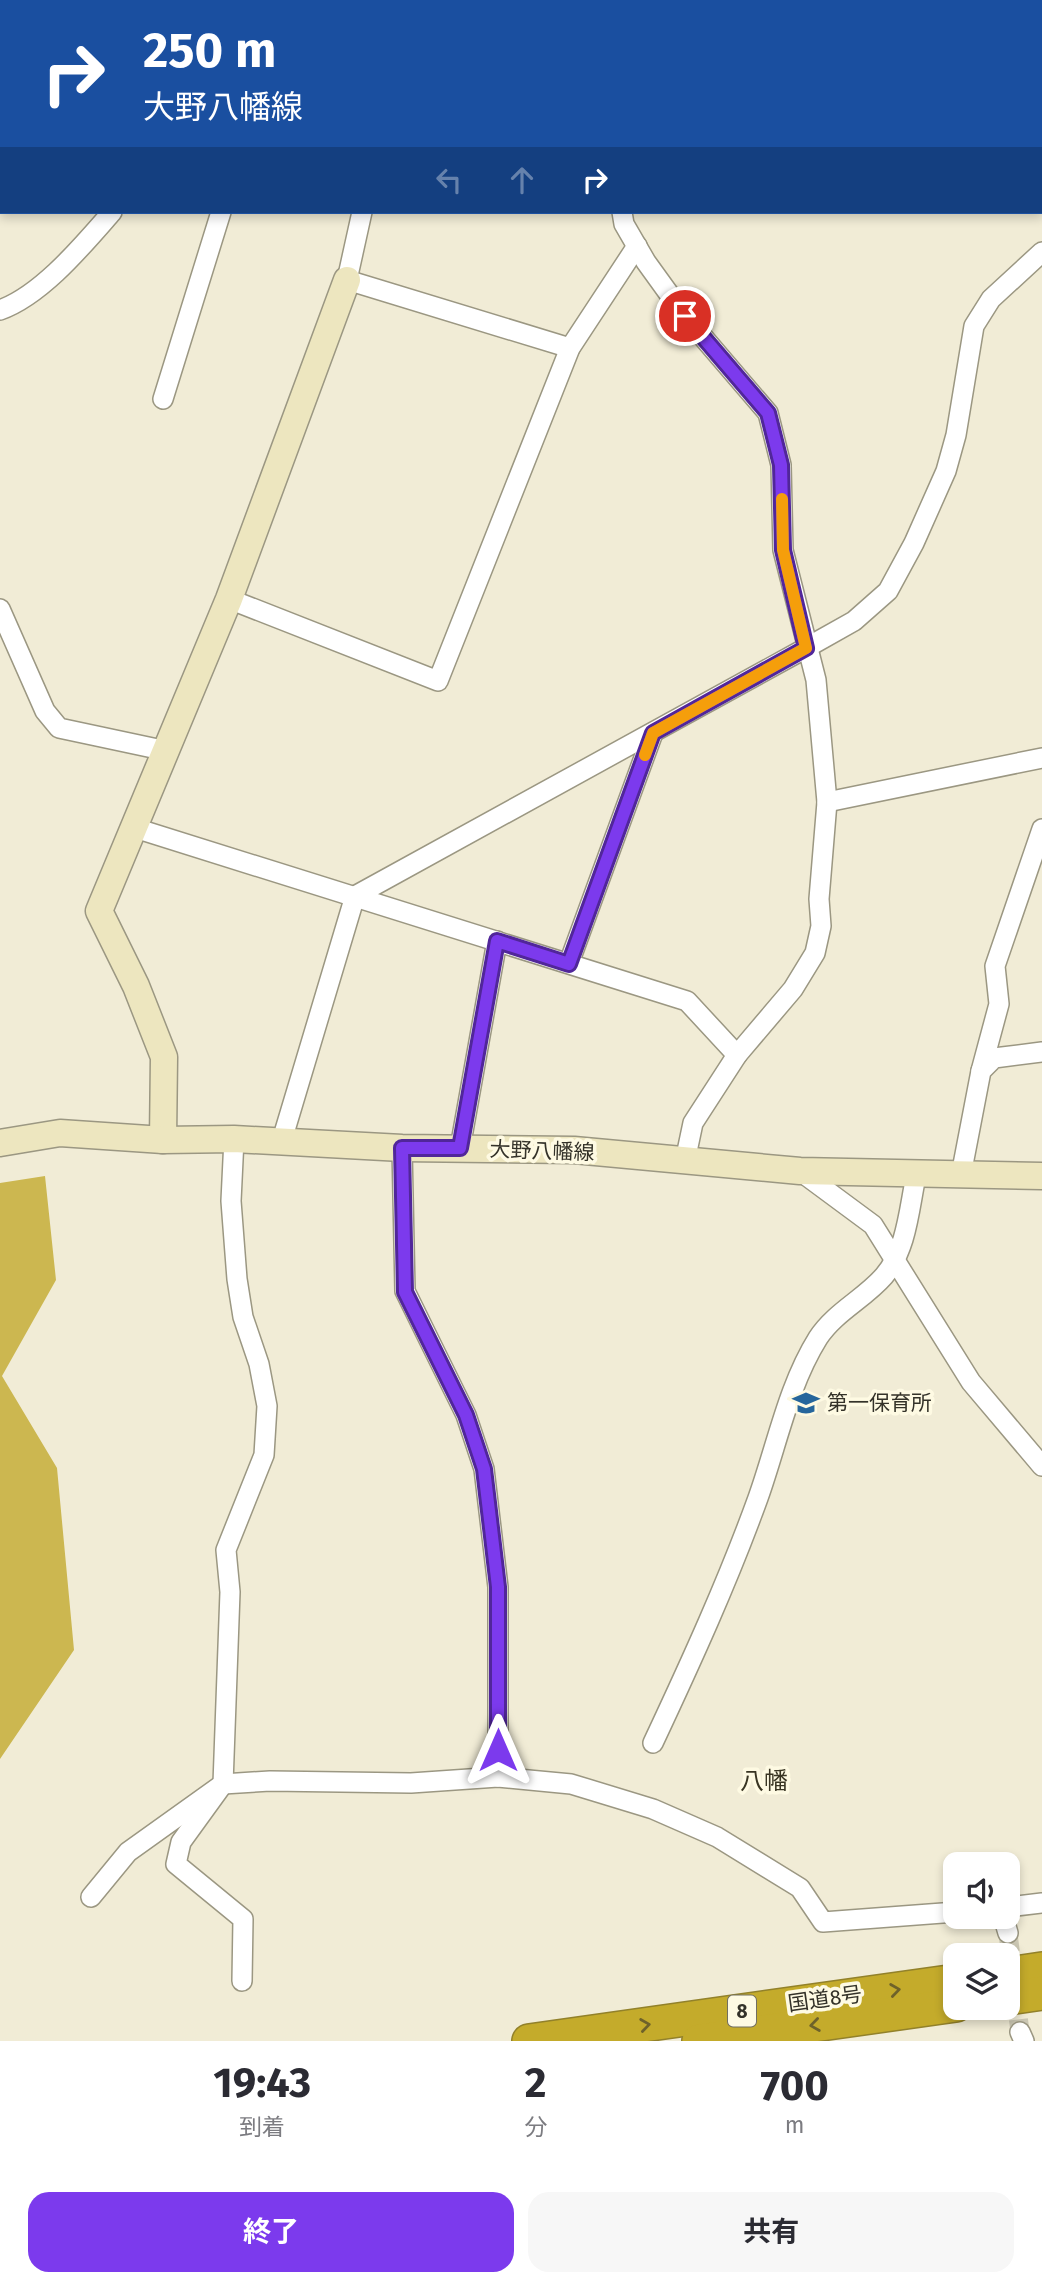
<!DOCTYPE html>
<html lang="ja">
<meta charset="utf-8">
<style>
:root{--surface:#fff;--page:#f7f7f7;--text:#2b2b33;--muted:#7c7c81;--accent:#7c3aed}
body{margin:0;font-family:"Fira Sans","Noto Sans JP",sans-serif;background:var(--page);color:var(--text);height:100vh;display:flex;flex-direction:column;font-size:26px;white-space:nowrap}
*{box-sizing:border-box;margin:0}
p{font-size:23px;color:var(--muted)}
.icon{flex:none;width:38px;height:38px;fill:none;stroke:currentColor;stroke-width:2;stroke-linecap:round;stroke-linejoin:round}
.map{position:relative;height:2041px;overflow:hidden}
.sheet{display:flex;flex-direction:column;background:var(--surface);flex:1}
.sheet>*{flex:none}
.guide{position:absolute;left:0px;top:0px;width:1043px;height:214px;box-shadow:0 4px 10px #0003;background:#1a4fa0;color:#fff;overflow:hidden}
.buttons{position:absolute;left:943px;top:1852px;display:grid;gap:14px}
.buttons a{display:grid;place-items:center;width:77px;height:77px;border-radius:14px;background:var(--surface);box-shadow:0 4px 10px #0003;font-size:35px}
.pin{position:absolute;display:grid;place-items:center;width:60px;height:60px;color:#fff;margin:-30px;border:4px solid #fff;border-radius:50%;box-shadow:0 2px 7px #0007}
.me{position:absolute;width:77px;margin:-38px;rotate:0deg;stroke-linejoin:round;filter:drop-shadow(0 0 5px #0008)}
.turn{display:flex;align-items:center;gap:24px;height:147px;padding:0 28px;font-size:32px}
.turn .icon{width:91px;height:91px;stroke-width:2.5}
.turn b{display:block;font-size:49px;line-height:60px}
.lanes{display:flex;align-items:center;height:66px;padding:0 28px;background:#0003;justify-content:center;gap:35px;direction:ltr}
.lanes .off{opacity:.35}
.eta{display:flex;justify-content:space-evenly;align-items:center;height:119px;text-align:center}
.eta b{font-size:42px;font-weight:700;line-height:49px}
.cta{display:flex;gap:14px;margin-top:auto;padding:14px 28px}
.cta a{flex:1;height:80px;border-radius:21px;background:var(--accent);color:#fff;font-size:28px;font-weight:700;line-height:80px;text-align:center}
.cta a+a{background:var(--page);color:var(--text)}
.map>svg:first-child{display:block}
.forest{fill:#ccb750}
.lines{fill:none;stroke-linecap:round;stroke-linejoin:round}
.street-tunnel{stroke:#cbc7b3;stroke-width:19;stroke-dasharray:19 10;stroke-linecap:butt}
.street-casing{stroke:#9b9782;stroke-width:22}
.secondary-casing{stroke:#9b9782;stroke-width:29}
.highway-casing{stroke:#92812a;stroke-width:36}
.street{stroke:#fff;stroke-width:19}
.secondary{stroke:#ede6bf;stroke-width:26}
.highway{stroke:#c4ab2b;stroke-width:33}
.oneway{stroke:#6e622a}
.route-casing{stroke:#51269a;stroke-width:18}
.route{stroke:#7c3aed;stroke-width:12}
.slow{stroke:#f59e0b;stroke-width:12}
.labels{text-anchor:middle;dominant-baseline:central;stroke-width:7;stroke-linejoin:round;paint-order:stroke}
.shield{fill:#fefae3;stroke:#716e61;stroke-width:2}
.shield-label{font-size:19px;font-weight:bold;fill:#343229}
.street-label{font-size:21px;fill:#343229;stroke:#fefae3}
.poi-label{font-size:21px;fill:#343229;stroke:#fefae3;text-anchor:start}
.quarter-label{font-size:24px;fill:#393523;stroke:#fefae3}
</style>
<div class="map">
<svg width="1042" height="2041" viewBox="0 0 1042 2041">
<rect width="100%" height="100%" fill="#f1ecd6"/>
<path class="forest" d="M45,1176L56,1280L2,1376L57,1468L74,1650L0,1759V1183Z"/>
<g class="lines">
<path class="street-tunnel" d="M1008,1933L1020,2032"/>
<defs>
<g id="street">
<path d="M236,0L240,2"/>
<path d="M794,0L797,2"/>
<path d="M500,2L502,0"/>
<path d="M847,2L850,0"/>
<path d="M0,8L2,4"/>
<path d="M1041,169H1042"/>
<path d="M362,212L347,280L570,348"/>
<path d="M622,212L624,224L646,262L685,316L768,413L781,465L783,550L816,680L827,802L819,899L821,926L815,953L793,989L737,1055L693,1123L685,1161"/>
<path d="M0,310C42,295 83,245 112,212"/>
<path d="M163,399L221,212"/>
<path d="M229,599L438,681L570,348L637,246"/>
<path d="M0,609L45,711L59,728L167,751"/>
<path d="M827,802L1042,758"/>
<path d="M135,828L687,1001L737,1055"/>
<path d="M569,963L653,733"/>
<path d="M981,1071L999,1004L995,966L1042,829"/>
<path d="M234,1139L231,1201L237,1279L243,1317L259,1364L267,1406L264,1455L226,1550L230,1592L223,1784L181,1842L176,1864L243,1919L242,1981"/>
<path d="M282,1140L355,896L806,648L854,621L888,591L914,543L946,471L956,435L974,326L991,299L1042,252"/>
<path d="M402,1148L405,1291L466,1415L484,1469L498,1587V1777"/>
<path d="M460,1148L497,941"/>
<path d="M800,1171L873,1225L971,1382L1042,1466"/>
<path d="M961,1175L981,1071L994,1058L1042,1052"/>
<path d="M653,1743C691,1662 728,1581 758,1498C777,1445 788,1386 818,1338C835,1312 864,1299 884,1276C907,1249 909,1209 916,1176"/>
<path d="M91,1897L128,1852L223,1784L270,1781L411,1783L498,1777L571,1784L653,1809L717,1837L800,1888L823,1922L956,1912"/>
<path d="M1008,1907L1042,1903"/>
<path d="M1003,1916L1008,1933"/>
<path d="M1020,2032L1024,2041"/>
</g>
<g id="secondary">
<path d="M163,1140L164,1057L136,986L99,911L229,599L347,280"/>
<path d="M0,1143L60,1133L163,1140L234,1139L402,1148L574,1150L800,1171L1042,1176"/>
</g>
<g id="highway">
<path d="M1008,1974L1042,1969"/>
<path d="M1008,1998L1042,1993"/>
<path d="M529,2041L956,1981"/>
<path d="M699,2041L956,2005"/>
</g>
</defs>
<use href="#street" class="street-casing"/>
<use href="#secondary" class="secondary-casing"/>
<use href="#highway" class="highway-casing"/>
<use href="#street" class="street"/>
<use href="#secondary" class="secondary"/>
<use href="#highway" class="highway"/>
</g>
<defs><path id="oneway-chevron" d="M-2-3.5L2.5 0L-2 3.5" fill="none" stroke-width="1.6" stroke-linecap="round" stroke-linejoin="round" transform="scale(1.75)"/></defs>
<g class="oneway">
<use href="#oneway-chevron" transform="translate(895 1990) rotate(-8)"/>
<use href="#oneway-chevron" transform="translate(645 2025) rotate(-8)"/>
<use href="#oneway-chevron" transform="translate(815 2025) rotate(172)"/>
</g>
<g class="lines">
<defs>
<path id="route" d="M498,1750V1587L484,1469L466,1415L405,1292L402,1148H460L497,941L569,964L653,733L806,648L783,550L781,465L768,413L685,316"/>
</defs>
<use href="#route" class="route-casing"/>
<use href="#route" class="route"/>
<path class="slow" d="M645,755L653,733L806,648L783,550L782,499"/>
</g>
<defs>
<symbol id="school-bare" viewBox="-9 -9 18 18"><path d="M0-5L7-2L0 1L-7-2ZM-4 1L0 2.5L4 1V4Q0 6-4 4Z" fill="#26669c" stroke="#fefae3" stroke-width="2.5" paint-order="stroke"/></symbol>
</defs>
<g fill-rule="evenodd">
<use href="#school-bare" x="787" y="1384" width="38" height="38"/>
</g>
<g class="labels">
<rect class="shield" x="728" y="1995.5" width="28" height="31" rx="5"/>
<g class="shield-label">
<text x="742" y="2011">8</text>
</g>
<g class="street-label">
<text transform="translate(542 1151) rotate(2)">大野八幡線</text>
<text transform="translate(825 1999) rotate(-8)">国道8号</text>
</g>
<g class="poi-label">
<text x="827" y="1403">第一保育所</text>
</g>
<g class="quarter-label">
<text x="764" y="1781">八幡</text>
</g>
</g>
</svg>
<div class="buttons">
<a><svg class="icon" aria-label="sound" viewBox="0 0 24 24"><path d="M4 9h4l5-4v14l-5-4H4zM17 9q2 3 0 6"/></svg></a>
<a><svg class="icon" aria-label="layers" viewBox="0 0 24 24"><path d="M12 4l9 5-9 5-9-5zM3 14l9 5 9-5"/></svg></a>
</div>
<div class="pin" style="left:685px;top:316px;background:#d93025"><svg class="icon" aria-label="arrive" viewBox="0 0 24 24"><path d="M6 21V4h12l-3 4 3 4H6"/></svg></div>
<svg class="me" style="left:498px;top:1750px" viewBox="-20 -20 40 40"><path d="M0-17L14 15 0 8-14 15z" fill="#7c3aed" stroke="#fff" stroke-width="4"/></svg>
<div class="guide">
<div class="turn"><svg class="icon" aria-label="right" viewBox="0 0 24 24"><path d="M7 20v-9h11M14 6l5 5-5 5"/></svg><div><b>250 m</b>大野八幡線</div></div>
<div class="lanes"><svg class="icon off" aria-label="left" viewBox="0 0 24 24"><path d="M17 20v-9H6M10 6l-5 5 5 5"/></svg><svg class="icon off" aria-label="ahead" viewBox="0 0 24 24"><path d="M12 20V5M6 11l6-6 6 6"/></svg><svg class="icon" aria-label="right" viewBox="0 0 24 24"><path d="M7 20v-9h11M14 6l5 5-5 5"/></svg></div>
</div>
</div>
<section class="sheet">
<div class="eta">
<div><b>19:43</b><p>到着</p></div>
<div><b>2</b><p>分</p></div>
<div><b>700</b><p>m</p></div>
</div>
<div class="cta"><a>終了</a><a>共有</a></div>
</section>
